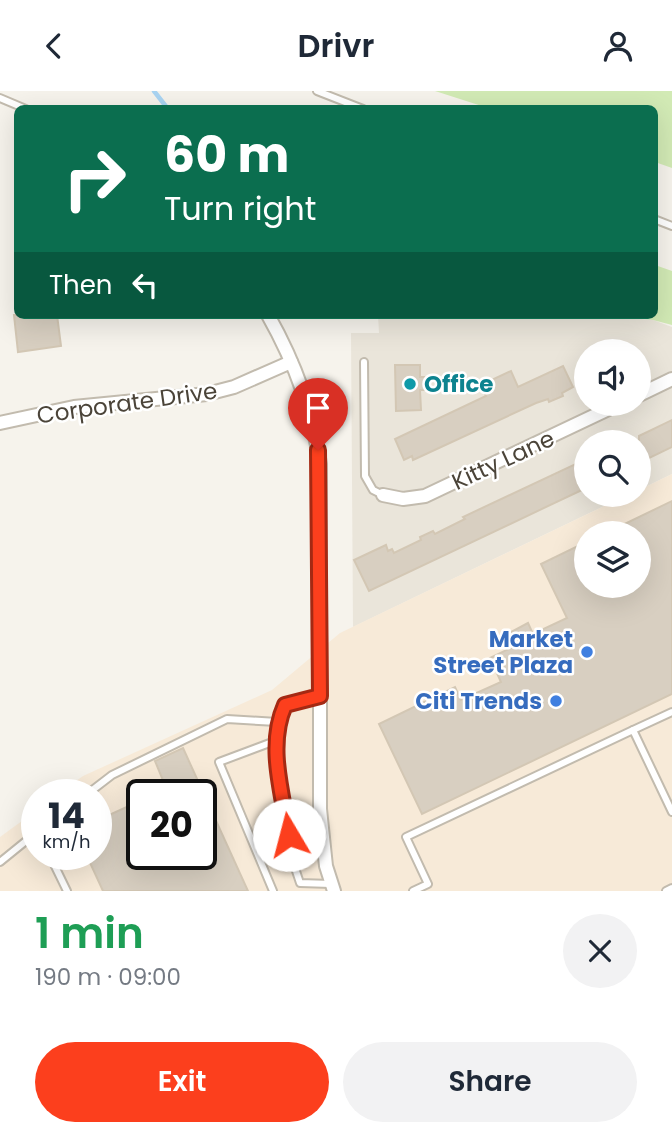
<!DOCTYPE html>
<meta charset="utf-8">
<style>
:root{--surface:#fff;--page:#f2f2f3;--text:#1f2937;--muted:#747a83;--accent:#fc3f1d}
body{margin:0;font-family:Poppins,sans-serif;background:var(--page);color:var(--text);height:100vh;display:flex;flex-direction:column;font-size:26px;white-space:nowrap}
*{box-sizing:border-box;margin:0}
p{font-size:23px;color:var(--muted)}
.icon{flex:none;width:38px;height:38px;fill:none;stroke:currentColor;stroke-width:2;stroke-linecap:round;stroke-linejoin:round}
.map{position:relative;height:800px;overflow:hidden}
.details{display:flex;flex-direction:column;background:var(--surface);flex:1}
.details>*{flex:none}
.top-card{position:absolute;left:14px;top:14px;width:644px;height:214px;border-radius:10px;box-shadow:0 7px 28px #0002;background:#0b6e4f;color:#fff;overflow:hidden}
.buttons{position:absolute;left:574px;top:248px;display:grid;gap:14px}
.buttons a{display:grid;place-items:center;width:77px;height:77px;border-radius:50%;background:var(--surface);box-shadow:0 7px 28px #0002;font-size:35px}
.speed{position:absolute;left:21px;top:688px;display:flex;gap:14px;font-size:35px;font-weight:700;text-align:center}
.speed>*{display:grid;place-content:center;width:91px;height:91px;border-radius:50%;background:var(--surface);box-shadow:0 7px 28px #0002;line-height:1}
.speed small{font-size:18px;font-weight:400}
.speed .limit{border:4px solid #111;border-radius:10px;background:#fff;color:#111}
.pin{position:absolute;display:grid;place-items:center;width:60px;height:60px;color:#fff;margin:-72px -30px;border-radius:50% 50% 50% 0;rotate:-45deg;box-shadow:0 0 7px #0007}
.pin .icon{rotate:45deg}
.me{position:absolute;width:77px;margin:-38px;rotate:352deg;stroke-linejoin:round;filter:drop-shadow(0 0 5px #0008)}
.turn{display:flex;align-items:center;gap:24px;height:147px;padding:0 35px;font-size:32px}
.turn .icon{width:91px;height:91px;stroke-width:2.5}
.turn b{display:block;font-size:49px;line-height:60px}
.then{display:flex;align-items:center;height:66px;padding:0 35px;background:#0003;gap:14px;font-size:26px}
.round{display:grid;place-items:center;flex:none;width:74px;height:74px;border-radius:37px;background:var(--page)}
.head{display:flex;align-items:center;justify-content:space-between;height:119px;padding:0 35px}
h1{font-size:42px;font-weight:600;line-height:52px;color:#1e9e55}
.cta{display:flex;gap:14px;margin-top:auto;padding:14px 35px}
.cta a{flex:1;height:80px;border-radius:42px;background:var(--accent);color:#fff;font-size:28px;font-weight:600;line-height:80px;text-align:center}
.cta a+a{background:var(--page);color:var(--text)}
header{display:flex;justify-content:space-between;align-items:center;height:91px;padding:0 35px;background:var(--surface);font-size:32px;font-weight:600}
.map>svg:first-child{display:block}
.residential{fill:#eae5da;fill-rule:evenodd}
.commercial{fill:#f7ead8;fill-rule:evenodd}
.green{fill:#d2eab5}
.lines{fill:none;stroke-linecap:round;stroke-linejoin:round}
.stream{stroke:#a9d4f2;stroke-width:4.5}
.building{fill:#d8cfc1;stroke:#d3c7b4;stroke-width:2}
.service-casing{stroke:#c2bbae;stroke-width:10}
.minor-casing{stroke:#c2bbae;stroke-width:16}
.service{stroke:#fff;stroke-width:6}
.minor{stroke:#fff;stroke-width:12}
.route-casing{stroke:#a42913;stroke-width:18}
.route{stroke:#fc3f1d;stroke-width:12}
.culture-dot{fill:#0f9aa8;stroke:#fff;stroke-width:2.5}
.shop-dot{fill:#3f7fe0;stroke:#fff;stroke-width:2.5}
.labels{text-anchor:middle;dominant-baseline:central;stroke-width:5;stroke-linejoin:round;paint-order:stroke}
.culture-label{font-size:23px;font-weight:bold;fill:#0d838f;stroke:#fff;text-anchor:start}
.street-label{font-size:23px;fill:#4b4439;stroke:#fff}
.shop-label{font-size:23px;font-weight:bold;fill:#366cbe;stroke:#fff;text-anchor:end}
</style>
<header><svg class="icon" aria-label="back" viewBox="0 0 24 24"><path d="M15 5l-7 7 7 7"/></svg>Drivr<svg class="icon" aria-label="person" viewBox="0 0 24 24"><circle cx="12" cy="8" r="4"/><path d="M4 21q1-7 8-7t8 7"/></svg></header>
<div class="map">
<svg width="672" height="800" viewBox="0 0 672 800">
<rect width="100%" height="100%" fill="#f6f3ec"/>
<path class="residential" d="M378,224H595L653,229L672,236V383L639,399V352H586V404H627L353,536L351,242H379ZM586,261H639V313H586Z"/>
<path class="commercial" d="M672,383V800H0V746L37,719V763H96V704L58,703L83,685L272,599L340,542L627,404H639V399ZM586,443H639V495H586ZM142,704H201V763H142Z"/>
<g class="green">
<path d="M435,0H672V77L655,71L654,18L488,17Z"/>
<path d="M655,174L672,180V234L653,229L609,224H654Z"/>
</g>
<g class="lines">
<path class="stream" d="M154,0L168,18"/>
</g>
<g class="building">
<path d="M14,224H57L61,255L18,261Z"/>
<path d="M395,274H420V286H425V299H420L421,319L396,320Z"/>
<path d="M563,275L573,296L562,302L563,305L549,311L548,308L536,312L413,369L412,365L404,369L395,348L486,305L481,294L511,280L518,296Z"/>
<path d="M672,329V356L639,372V345Z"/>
<path d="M582,370L586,379V397L369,500L354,469L386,454L388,460L392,458L394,462L421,449L420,446L433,440L435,443L465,428L463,426Z"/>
<path d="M672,410V603L422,723L379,633L455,596L461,609L501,591L490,567L515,555L509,542L528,532L533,543L567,527L541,473L586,451V495H639V443H604Z"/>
<path d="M183,657L248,800H103L86,763H96V730L142,709V763H201V704H169L155,670Z"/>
</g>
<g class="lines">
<defs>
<g id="service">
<path d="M317,0L363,18"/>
<path d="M0,7L26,18"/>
<path d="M654,128L672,135"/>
<path d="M364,271L365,385L373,399L383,404"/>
<path d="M320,605L285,614L277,631L275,650L292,768L300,792L331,793"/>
<path d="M633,639L672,621"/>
<path d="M86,704L112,684L227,628L277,631"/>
<path d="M49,763L67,800"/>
<path d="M0,771L37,741"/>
<path d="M273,800L219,671L275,650"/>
<path d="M413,800L428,793L406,746L633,639L672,721"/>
<path d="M666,800L672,797"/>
</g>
<g id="minor">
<path d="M268,224C294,270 313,321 320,373V718L326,775L334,800"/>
<path d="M639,304L672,288"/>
<path d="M0,332L74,316L207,303L234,296L291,271"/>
<path d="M383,404L403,408L425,405L619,313"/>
</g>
</defs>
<use href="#service" class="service-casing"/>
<use href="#minor" class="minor-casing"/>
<use href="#service" class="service"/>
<use href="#minor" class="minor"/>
</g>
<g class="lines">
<defs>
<path id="route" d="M289,744C282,701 267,654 285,614L320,605L318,359"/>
</defs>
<use href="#route" class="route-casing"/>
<use href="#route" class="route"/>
</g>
<circle class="culture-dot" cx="410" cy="293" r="7"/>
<g class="shop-dot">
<circle cx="587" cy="561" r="7"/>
<circle cx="556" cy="610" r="7"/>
</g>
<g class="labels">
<g class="culture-label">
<text x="424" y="293">Office</text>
</g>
<g class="street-label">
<text transform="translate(127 312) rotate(-8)">Corporate Drive</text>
<text transform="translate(503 369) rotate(-25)">Kitty Lane</text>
</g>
<g class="shop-label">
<text x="573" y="548">Market<tspan x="573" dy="26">Street Plaza</tspan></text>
<text x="542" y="610">Citi Trends</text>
</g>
</g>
</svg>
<div class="buttons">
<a><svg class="icon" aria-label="sound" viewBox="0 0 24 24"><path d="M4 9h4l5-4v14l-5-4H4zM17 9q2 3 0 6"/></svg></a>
<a><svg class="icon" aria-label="search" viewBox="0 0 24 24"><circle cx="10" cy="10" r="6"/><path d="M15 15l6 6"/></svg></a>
<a><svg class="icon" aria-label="layers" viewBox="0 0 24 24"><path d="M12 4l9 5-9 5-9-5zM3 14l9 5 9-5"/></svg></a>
</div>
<div class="speed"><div>14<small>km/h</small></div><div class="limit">20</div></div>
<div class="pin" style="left:318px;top:359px;background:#d93025"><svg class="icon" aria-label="arrive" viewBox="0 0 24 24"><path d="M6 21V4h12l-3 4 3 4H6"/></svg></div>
<svg class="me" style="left:289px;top:744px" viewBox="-20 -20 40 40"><circle r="19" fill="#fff"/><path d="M0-13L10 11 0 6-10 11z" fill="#fc3f1d"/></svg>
<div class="top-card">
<div class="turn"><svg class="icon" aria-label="right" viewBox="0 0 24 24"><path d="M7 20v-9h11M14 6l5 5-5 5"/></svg><div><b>60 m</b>Turn right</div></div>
<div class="then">Then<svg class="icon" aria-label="left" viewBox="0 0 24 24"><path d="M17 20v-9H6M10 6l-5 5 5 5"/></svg></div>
</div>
</div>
<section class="details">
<div class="head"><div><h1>1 min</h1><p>190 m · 09:00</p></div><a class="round"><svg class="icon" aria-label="close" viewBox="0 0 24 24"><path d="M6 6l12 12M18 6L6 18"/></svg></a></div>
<div class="cta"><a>Exit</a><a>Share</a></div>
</section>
